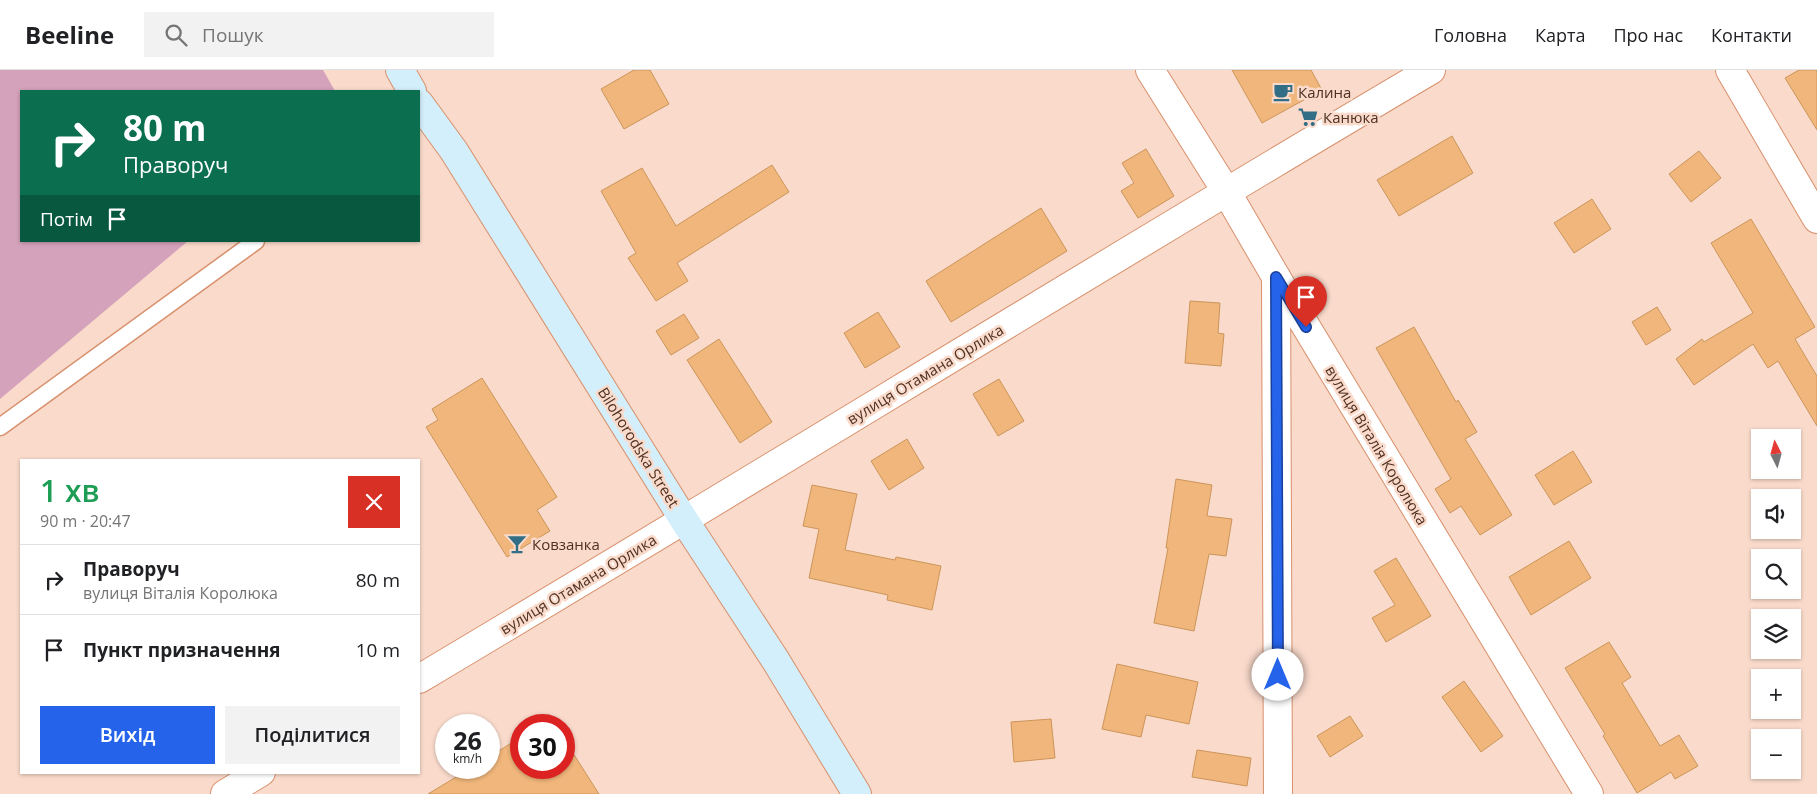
<!DOCTYPE html>
<html lang="uk">
<meta charset="utf-8">
<style>
:root{--surface:#fff;--page:#f2f2f2;--text:#202124;--muted:#757577;--line:#e0e0e0;--accent:#2563eb}
body{margin:0;font-family:"Open Sans",sans-serif;background:var(--page);color:var(--text);height:100vh;display:flex;flex-direction:column;font-size:19px;white-space:nowrap}
*{box-sizing:border-box;margin:0}
p{font-size:16px;color:var(--muted)}
.icon{flex:none;width:28px;height:28px;fill:none;stroke:currentColor;stroke-width:2;stroke-linecap:round;stroke-linejoin:round}
.map{position:relative;flex:1;overflow:hidden}
.details{position:absolute;left:20px;top:389px;width:400px;height:315px;display:flex;flex-direction:column;background:var(--surface);border-radius:0px;box-shadow:0 1px 4px #0004}
.details>*{flex:none}
.banner{position:absolute;left:20px;top:20px;width:400px;height:152px;border-radius:0px;box-shadow:0 1px 4px #0004;background:#0b6e4f;color:#fff;overflow:hidden}
.needle{width:32px;rotate:354deg}
.tools{position:absolute;left:1751px;top:359px;display:grid;gap:10px}
.tools a{display:grid;place-items:center;width:50px;height:50px;border-radius:0px;background:var(--surface);box-shadow:0 1px 4px #0004;font-size:25px}
.speed{position:absolute;left:435px;top:644px;display:flex;gap:10px;font-size:25px;font-weight:700;text-align:center}
.speed>*{display:grid;place-content:center;width:65px;height:65px;border-radius:50%;background:var(--surface);box-shadow:0 1px 4px #0004;line-height:1}
.speed small{font-size:12px;font-weight:400}
.speed .limit{border:8px solid #d22;background:#fff;color:#111}
.pin{position:absolute;display:grid;place-items:center;width:42px;height:42px;color:#fff;margin:-51px -21px;border-radius:50% 50% 50% 0;rotate:-45deg;box-shadow:0 0 5px #0007}
.pin .icon{rotate:45deg}
.me{position:absolute;width:55px;margin:-28px;rotate:0deg;stroke-linejoin:round;filter:drop-shadow(0 0 4px #0008)}
.turn{display:flex;align-items:center;gap:18px;height:105px;padding:0 20px;font-size:22px}
.turn .icon{width:65px;height:65px;stroke-width:2.5}
.turn b{display:block;font-size:35px;line-height:42px}
.then{display:flex;align-items:center;height:48px;padding:0 20px;background:#0003;gap:10px;font-size:19px}
.round{display:grid;place-items:center;flex:none;width:52px;height:52px;border-radius:0px;background:var(--page)}
.summary{display:flex;align-items:center;justify-content:space-between;height:85px;padding:0 20px}
h1{font-size:30px;font-weight:600;line-height:38px;color:#1e9e55}
.primary-button{display:flex;gap:10px;margin-top:auto;padding:10px 20px}
.primary-button a{flex:1;height:58px;border-radius:0px;background:var(--accent);color:#fff;font-size:20px;font-weight:600;line-height:58px;text-align:center}
.primary-button a+a{background:var(--page);color:var(--text)}
ul{padding:0;list-style:none}
li{display:flex;align-items:center;gap:15px;height:70px;padding:0 20px;border-top:1px solid var(--line)}
li div{flex:1}
li b{display:block;font-size:19px}
li em{font-style:normal}
header{display:flex;align-items:center;gap:30px;box-sizing:border-box;height:70px;padding:0 25px;background:var(--surface);border-bottom:1px solid var(--line)}
header strong{font-size:24px}
nav{display:flex;gap:28px;margin-inline-start:auto;font-size:18px}
.search{width:350px;height:45px;background:var(--page);display:flex;align-items:center;gap:12px;box-sizing:border-box;padding:0 18px;border-radius:0px;color:var(--muted);font-size:19px}
.map>svg:first-child{display:block}
.green{fill:#d4a2bb}
.building{fill:#f0b67b;stroke:#cc955a}
.lines{fill:none;stroke-linecap:round;stroke-linejoin:round}
.lane-casing{stroke:#d8906c;stroke-width:19}
.street-casing{stroke:#d8906c;stroke-width:30}
.secondary-casing{stroke:#d8906c;stroke-width:30}
.lane{stroke:#fff;stroke-width:16}
.street{stroke:#fff;stroke-width:28}
.secondary{stroke:#d3effb;stroke-width:28}
.route-casing{stroke:#184099;stroke-width:12}
.route{stroke:#2563eb;stroke-width:9}
.labels{text-anchor:middle;dominant-baseline:central;stroke-width:5;stroke-linejoin:round;paint-order:stroke}
.poi-label{font-size:15px;fill:#4f3122;stroke:#f9dacb;text-anchor:start}
.street-label{font-size:15px;fill:#4f3122;stroke:#f9dacb}
</style>
<header>
<strong>Beeline</strong>
<div class="search"><svg class="icon" aria-label="search" viewBox="0 0 24 24"><circle cx="10" cy="10" r="6"/><path d="M15 15l6 6"/></svg>Пошук</div>
<nav><a>Головна</a><a>Карта</a><a>Про нас</a><a>Контакти</a></nav>
</header>
<div class="map">
<svg width="1817" height="724" viewBox="0 0 1817 724">
<rect width="100%" height="100%" fill="#f9dacb"/>
<path class="green" d="M0,0H323L335,21H21V171H188L0,329Z"/>
<g class="building">
<path d="M634,0H650L669,34L624,59L601,19Z"/>
<path d="M1232,0H1311L1322,20L1262,53Z"/>
<path d="M1799,0H1817V60L1785,8Z"/>
<path d="M1452,66L1473,103L1399,146L1377,110Z"/>
<path d="M1146,79L1174,126L1138,148L1121,121L1134,113L1122,93Z"/>
<path d="M1699,81L1721,108L1691,132L1669,104Z"/>
<path d="M772,95L789,122L677,193L688,211L656,231L628,188L636,183L601,121L642,98L676,156Z"/>
<path d="M1592,129L1611,159L1574,183L1554,153Z"/>
<path d="M1041,138L1067,181L951,252L926,211Z"/>
<path d="M1751,149L1815,257L1795,269L1817,306V356L1778,291L1768,298L1753,274L1694,315L1676,289L1702,269L1704,272L1753,243L1711,173Z"/>
<path d="M1190,231L1220,233L1218,263L1224,264L1221,296L1185,293Z"/>
<path d="M1657,237L1671,260L1646,275L1632,252Z"/>
<path d="M878,242L900,277L865,298L844,263Z"/>
<path d="M684,244L699,268L671,285L656,261Z"/>
<path d="M1414,257L1456,332L1458,330L1477,362L1465,369L1512,445L1480,465L1461,436L1450,443L1435,419L1451,409L1376,278Z"/>
<path d="M719,269L772,352L740,373L687,290Z"/>
<path d="M482,308L557,427L537,440L550,461L507,487L426,357L438,350L432,339Z"/>
<path d="M999,309L1024,351L998,366L973,324Z"/>
<path d="M907,369L924,398L889,420L871,391Z"/>
<path d="M1573,381L1592,412L1554,435L1535,405Z"/>
<path d="M1176,409L1212,415L1207,446L1232,449L1226,486L1209,484L1194,561L1154,553L1168,478H1166Z"/>
<path d="M812,415L857,424L845,480L895,490L896,487L941,496L932,540L887,530L888,525L809,508L819,459L803,456Z"/>
<path d="M1569,471L1591,508L1531,545L1509,507Z"/>
<path d="M1396,488L1431,546L1386,572L1372,548L1395,535L1374,501Z"/>
<path d="M1609,572L1631,607L1622,613L1660,676L1679,665L1698,696L1675,709L1671,702L1637,723L1603,666L1605,664L1565,598Z"/>
<path d="M1117,594L1198,612L1189,654L1146,645L1141,667L1102,659Z"/>
<path d="M1464,611L1503,666L1481,682L1442,627Z"/>
<path d="M1350,646L1363,666L1330,687L1317,666Z"/>
<path d="M1051,649L1055,688L1014,692L1011,652Z"/>
<path d="M521,667V698H564V669L599,724H428L471,698H489V687Z"/>
<path d="M1197,680L1251,688L1247,716L1192,707Z"/>
</g>
<g class="lines">
<defs>
<path id="lane" d="M0,357L256,171"/>
<g id="street">
<path d="M1150,0L1226,121L1276,207L1589,724"/>
<path d="M1730,0L1817,149"/>
<path d="M1276,207L1278,724"/>
<path d="M419,609C757,408 1092,200 1431,0"/>
<path d="M225,724L261,702"/>
</g>
<g id="secondary">
<path d="M400,0L412,21"/>
<path d="M419,33L454,81L684,450L776,591L857,724"/>
</g>
</defs>
<use href="#lane" class="lane-casing"/>
<use href="#street" class="street-casing"/>
<use href="#secondary" class="secondary-casing"/>
<use href="#lane" class="lane"/>
<use href="#street" class="street"/>
<use href="#secondary" class="secondary"/>
</g>
<g class="lines">
<defs>
<path id="route" d="M1278,605L1276,207L1306,257"/>
</defs>
<use href="#route" class="route-casing"/>
<use href="#route" class="route"/>
</g>
<defs>
<symbol id="cafe-bare" viewBox="-9 -9 18 18"><path d="M-5.5-4.5H6V0H3Q3 3.5 0 3.5H-2.5Q-5.5 3.5-5.5 0ZM3-3.2v2h1.7v-2ZM-6 4.5H4V6H-6Z" fill="#326e85" stroke="#f9dacb" stroke-width="2.5" paint-order="stroke"/></symbol>
<symbol id="supermarket-bare" viewBox="-9 -9 18 18"><path d="M-6-5.5h2.5l.6 2H6L4.5 2H-2.5L-4.4-4H-6ZM-1.5 3.2a1.3 1.3 0 1 0 .1 0ZM3 3.2a1.3 1.3 0 1 0 .1 0Z" fill="#326e85" stroke="#f9dacb" stroke-width="2.5" paint-order="stroke"/></symbol>
<symbol id="bar-bare" viewBox="-9 -9 18 18"><path d="M-6-5H6L.8 .8V4.5H3.5V6h-7V4.5H-.8V.8Z" fill="#326e85" stroke="#f9dacb" stroke-width="2.5" paint-order="stroke"/></symbol>
</defs>
<g fill-rule="evenodd">
<use href="#cafe-bare" x="1269" y="8" width="28" height="28"/>
<use href="#supermarket-bare" x="1294" y="33" width="28" height="28"/>
<use href="#bar-bare" x="503" y="460" width="28" height="28"/>
</g>
<g class="labels">
<g class="poi-label">
<text x="1298" y="22">Калина</text>
<text x="1323" y="47">Канюка</text>
<text x="532" y="474">Ковзанка</text>
</g>
<g class="street-label">
<text transform="translate(925 304) rotate(-31)">вулиця Отамана Орлика</text>
<text transform="translate(1377 375) rotate(59)">вулиця Віталія Королюка</text>
<text transform="translate(639 377) rotate(58)">Bilohorodska Street</text>
<text transform="translate(578 514) rotate(-31)">вулиця Отамана Орлика</text>
</g>
</g>
</svg>
<div class="tools">
<a><svg class="needle" viewBox="-14 -14 28 28"><path d="M0-13l5 13h-10z" fill="#e53935"/><path d="M0 13l5-13h-10z" fill="#757577"/></svg></a>
<a><svg class="icon" aria-label="sound" viewBox="0 0 24 24"><path d="M4 9h4l5-4v14l-5-4H4zM17 9q2 3 0 6"/></svg></a>
<a><svg class="icon" aria-label="search" viewBox="0 0 24 24"><circle cx="10" cy="10" r="6"/><path d="M15 15l6 6"/></svg></a>
<a><svg class="icon" aria-label="layers" viewBox="0 0 24 24"><path d="M12 4l9 5-9 5-9-5zM3 14l9 5 9-5"/></svg></a>
<a>+</a>
<a>−</a>
</div>
<div class="speed"><div>26<small>km/h</small></div><div class="limit">30</div></div>
<div class="pin" style="left:1306px;top:257px;background:#d93025"><svg class="icon" aria-label="arrive" viewBox="0 0 24 24"><path d="M6 21V4h12l-3 4 3 4H6"/></svg></div>
<svg class="me" style="left:1278px;top:605px" viewBox="-20 -20 40 40"><circle r="19" fill="#fff"/><path d="M0-13L10 11 0 6-10 11z" fill="#2563eb"/></svg>
<div class="banner">
<div class="turn"><svg class="icon" aria-label="right" viewBox="0 0 24 24"><path d="M7 20v-9h11M14 6l5 5-5 5"/></svg><div><b>80 m</b>Праворуч</div></div>
<div class="then">Потім<svg class="icon" aria-label="arrive" viewBox="0 0 24 24"><path d="M6 21V4h12l-3 4 3 4H6"/></svg></div>
</div>
<section class="details">
<div class="summary"><div><h1>1 хв</h1><p>90 m · 20:47</p></div><a class="round" style="background:#d93025;color:#fff"><svg class="icon" aria-label="close" viewBox="0 0 24 24"><path d="M6 6l12 12M18 6L6 18"/></svg></a></div>
<ul>
<li><svg class="icon" aria-label="right" viewBox="0 0 24 24"><path d="M7 20v-9h11M14 6l5 5-5 5"/></svg><div><b>Праворуч</b><p>вулиця Віталія Королюка</p></div><em>80 m</em></li>
<li><svg class="icon" aria-label="arrive" viewBox="0 0 24 24"><path d="M6 21V4h12l-3 4 3 4H6"/></svg><div><b>Пункт призначення</b></div><em>10 m</em></li>
</ul>
<div class="primary-button"><a>Вихід</a><a>Поділитися</a></div>
</section>
</div>
